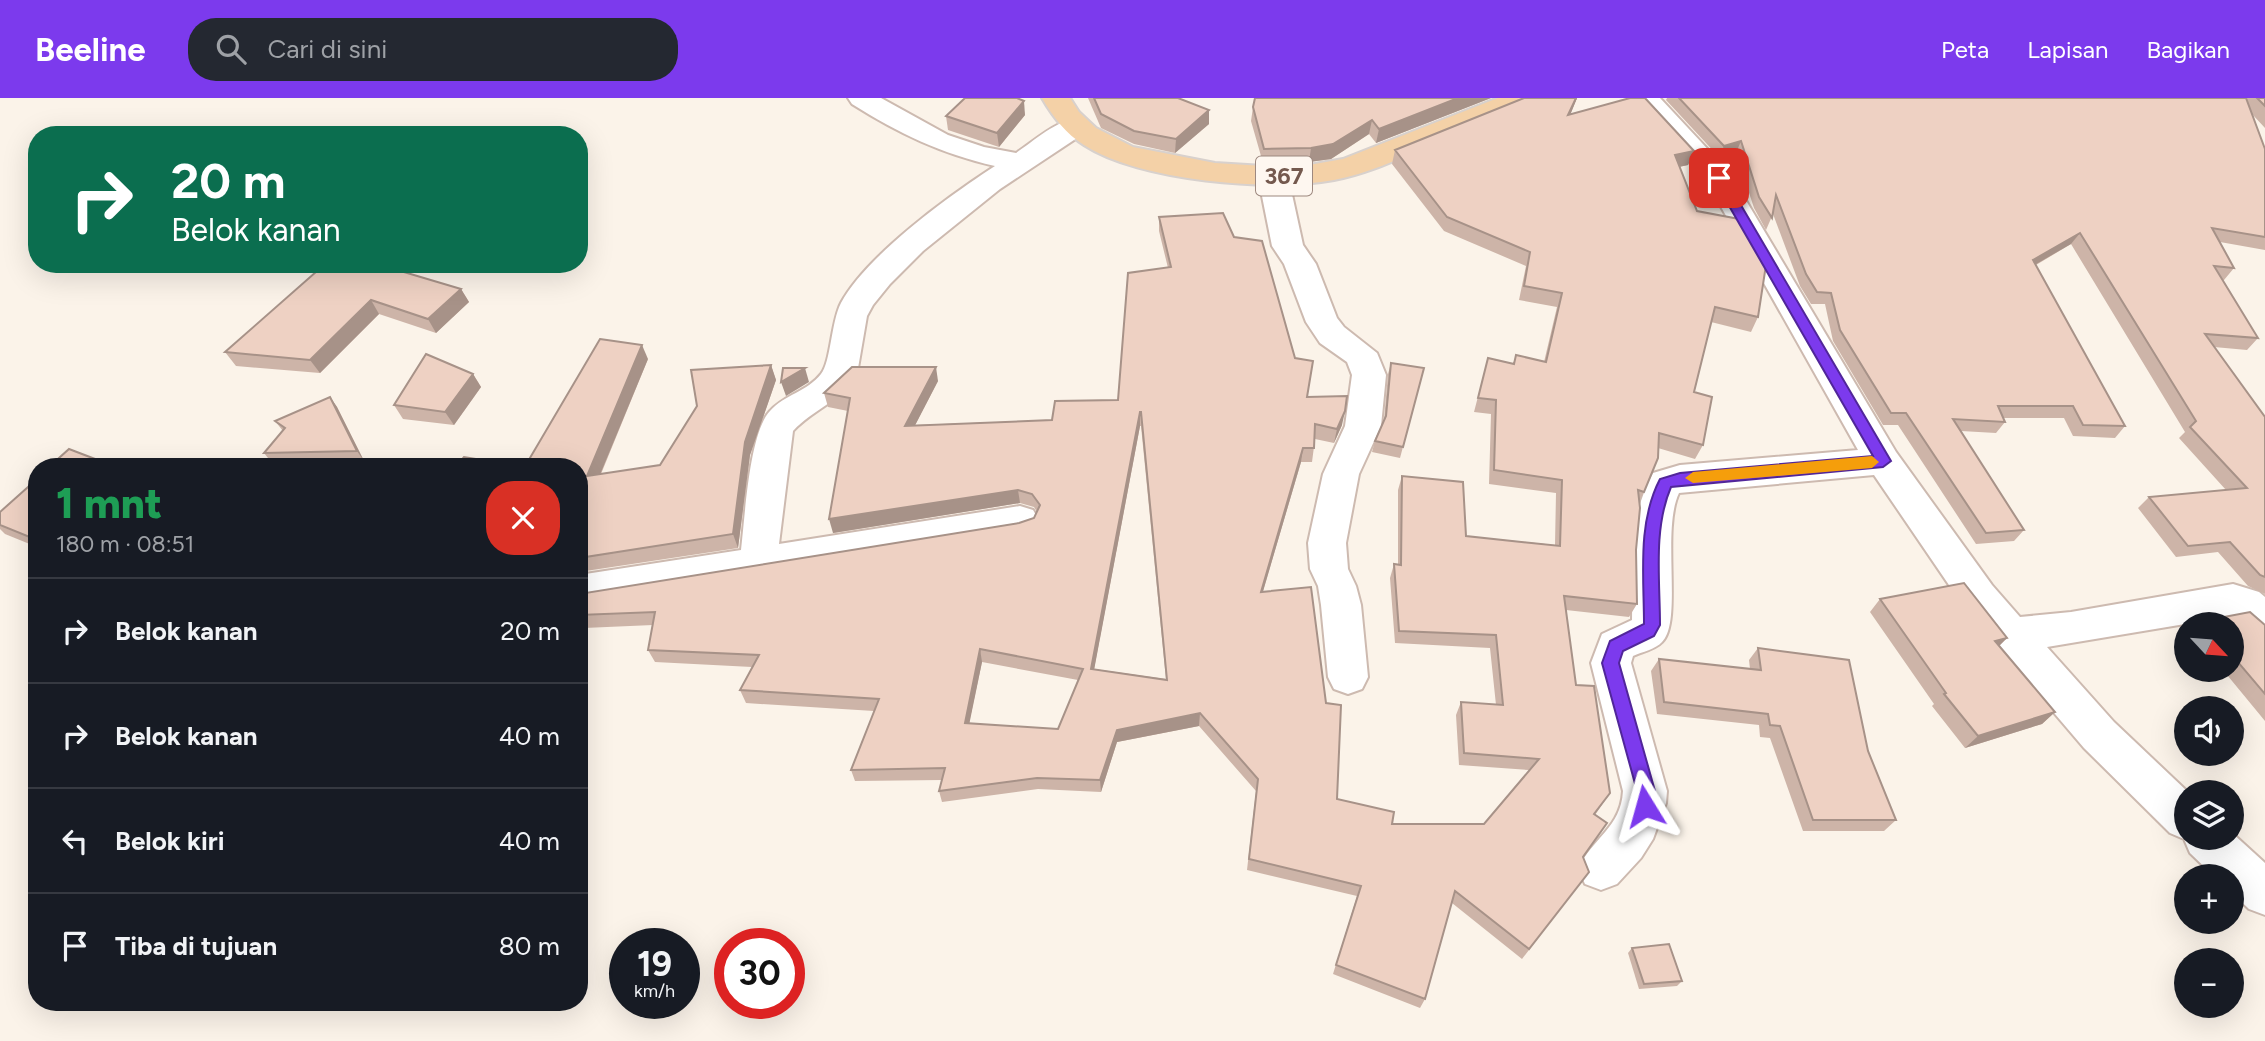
<!DOCTYPE html>
<html lang="id">
<meta charset="utf-8">
<style>
:root{--surface:#171b24;--page:#242831;--text:#f1f3f6;--muted:#9ea1a6;--line:#363941;--accent:#7c3aed}
body{margin:0;font-family:Figtree,sans-serif;background:var(--page);color:var(--text);height:100vh;display:flex;flex-direction:column;font-size:26px;white-space:nowrap}
*{box-sizing:border-box;margin:0}
p{font-size:23px;color:var(--muted)}
.icon{flex:none;width:38px;height:38px;fill:none;stroke:currentColor;stroke-width:2;stroke-linecap:round;stroke-linejoin:round}
.map{position:relative;flex:1;overflow:hidden}
.drawer{position:absolute;left:28px;top:360px;width:560px;height:553px;display:flex;flex-direction:column;background:var(--surface);border-radius:28px;box-shadow:0 7px 28px #0002}
.drawer>*{flex:none}
.top-card{position:absolute;left:28px;top:28px;width:560px;height:147px;border-radius:28px;box-shadow:0 7px 28px #0002;background:#0b6e4f;color:#fff;overflow:hidden}
.needle{width:46px;rotate:116deg}
.buttons{position:absolute;left:2174px;top:514px;display:grid;gap:14px}
.buttons a{display:grid;place-items:center;width:70px;height:70px;border-radius:50%;background:var(--surface);box-shadow:0 7px 28px #0002;font-size:35px}
.speed{position:absolute;left:609px;top:830px;display:flex;gap:14px;font-size:35px;font-weight:700;text-align:center}
.speed>*{display:grid;place-content:center;width:91px;height:91px;border-radius:50%;background:var(--surface);box-shadow:0 7px 28px #0002;line-height:1}
.speed small{font-size:18px;font-weight:400}
.speed .limit{border:10px solid #d22;background:#fff;color:#111}
.pin{position:absolute;display:grid;place-items:center;width:60px;height:60px;color:#fff;margin:-30px;border-radius:14px;box-shadow:0 4px 10px #0006}
.me{position:absolute;width:77px;margin:-38px;rotate:352deg;stroke-linejoin:round;filter:drop-shadow(0 0 5px #0008)}
.turn{display:flex;align-items:center;gap:24px;height:147px;padding:0 28px;font-size:32px}
.turn .icon{width:91px;height:91px;stroke-width:2.5}
.turn b{display:block;font-size:49px;line-height:60px}
.round{display:grid;place-items:center;flex:none;width:74px;height:74px;border-radius:28px;background:var(--page)}
.head{display:flex;align-items:center;justify-content:space-between;height:119px;padding:0 28px}
h1{font-size:42px;font-weight:800;line-height:52px;color:#1e9e55}
ul{padding:0;list-style:none}
li{display:flex;align-items:center;gap:21px;height:105px;padding:0 28px;border-top:2px solid var(--line)}
li div{flex:1}
li b{display:block;font-size:26px}
li em{font-style:normal}
header{display:flex;align-items:center;gap:42px;box-sizing:border-box;height:98px;padding:0 35px;background:var(--accent);color:#fff}
header strong{font-size:33px}
nav{display:flex;gap:38px;margin-inline-start:auto;font-size:24px}
.search{width:490px;height:63px;background:var(--page);display:flex;align-items:center;gap:18px;box-sizing:border-box;padding:0 24px;border-radius:28px;color:var(--muted);font-size:26px}
.map>svg:first-child{display:block}
.lines{fill:none;stroke-linecap:round;stroke-linejoin:round}
.minor-casing{stroke:#cdbab0;stroke-width:4}
.major-casing{stroke:#d8d1cd;stroke-width:4}
.minor{fill:#fff;fill-rule:evenodd}
.major{fill:#f4d1a7;fill-rule:evenodd}
.wall{fill:#cdb4a8;fill-rule:evenodd}
.shaded-wall{fill:#a79288}
.building{fill:#eed1c3;stroke:#a79288;stroke-width:2;fill-rule:evenodd}
.route{fill:#7c3aed;stroke:#51269a;stroke-width:2}
.slow{fill:#f59e0b}
.labels{text-anchor:middle;dominant-baseline:central;stroke-width:5;stroke-linejoin:round;paint-order:stroke}
.shield{fill:#fef7f0;stroke:#9d887f;stroke-width:2}
.shield-label{font-size:23px;font-weight:bold;fill:#74594e}
</style>
<header>
<strong>Beeline</strong>
<div class="search"><svg class="icon" aria-label="search" viewBox="0 0 24 24"><circle cx="10" cy="10" r="6"/><path d="M15 15l6 6"/></svg>Cari di sini</div>
<nav><a>Peta</a><a>Lapisan</a><a>Bagikan</a></nav>
</header>
<div class="map">
<svg width="2265" height="943" viewBox="0 0 2265 943">
<rect width="100%" height="100%" fill="#fbf3e9"/>
<g class="lines">
<defs>
<g id="minor">
<path d="M848,0H881L948,37L984,49L1016,55C1036,42 1062,16 1086,22L1090,28L1086,34L1000,91L923,153L890,186L873,207L867,218L857,276C841,304 813,311 793,333L779,446L1020,408L1033,412L1039,422L1033,432L1020,436L579,509V477L741,452C745,419 749,335 770,313C784,297 808,293 821,276C831,264 831,224 841,205C867,157 949,98 995,68C942,56 898,35 852,6Z"/>
<path d="M1631,0H1660L1729,74L1896,354L1992,487L2020,519L2071,514L2233,486L2259,494L2265,499V539L2251,535L2233,518L2047,549L2114,624L2189,695H2186V740H2231V734L2265,765V817L2249,811L2231,794V779H2215L2190,755L2184,741L2170,735L2084,650L1964,509L1874,377L1679,395C1661,432 1683,524 1662,544C1656,551 1642,554 1633,558L1631,565L1667,693L1666,705L1653,741L1641,760L1617,786L1601,792L1585,786L1578,771C1592,740 1621,730 1623,693L1591,565L1602,536L1632,522C1633,468 1626,425 1653,375L1680,367L1858,352L1707,84Z"/>
<path d="M1273,69L1283,72L1288,78L1303,147L1316,166L1337,220L1344,229L1377,255L1386,277L1381,328L1359,376L1346,445L1348,471L1356,488L1361,507L1368,579L1362,591L1348,596L1334,591L1328,579L1321,507L1318,488L1310,471L1308,445L1323,376L1345,328L1352,277L1347,264L1320,245L1306,224L1284,166L1272,148L1258,78L1263,72Z"/>
</g>
<path id="major" d="M1042,0H1070L1079,14L1096,30L1133,49L1215,65L1280,69L1309,67L1343,61L1498,0H1537L1533,6C1498,20 1463,33 1429,48C1398,61 1367,76 1334,82C1270,94 1139,83 1084,47C1066,36 1053,19 1042,0Z"/>
</defs>
<use href="#minor" class="minor-casing"/>
<use href="#major" class="major-casing"/>
<use href="#minor" class="minor"/>
<use href="#major" class="major"/>
</g>
<g class="wall">
<path d="M1088,0H1178L1209,12V26L1175,55L1134,46L1101,30Z"/>
<path d="M1491,0L1376,45L1369,36L1331,61L1309,64L1263,65L1251,23L1253,9Z"/>
<path d="M1524,0H1577L1570,17L1688,67L1679,69L1697,113L1758,219L1751,234L1711,224L1694,294L1703,347L1695,361L1658,350L1644,394L1639,403L1636,452L1637,506L1629,519L1566,512L1576,587L1610,695L1595,717L1583,759L1581,784L1522,861L1452,805L1425,901L1420,910L1333,876L1357,798L1247,772L1256,693L1199,628L1117,644L1101,694L1038,691L942,704L939,693L942,682L855,683L851,672L874,613L746,605L740,592L752,569L655,564L648,552L653,527L584,530L579,538V496L1019,425L1034,420L1037,414L1034,409L1020,405L833,435L848,313L828,309L824,295L938,283L915,327L1052,322L1118,302L1168,170L1159,133V119L1234,139L1295,260L1307,299L1342,327L1334,345L1315,341L1312,364H1301L1263,493L1337,701L1392,726H1484L1529,672L1459,667L1456,617L1461,604L1496,607L1490,550L1395,545L1390,480L1394,466L1398,467V392L1402,378L1466,438L1555,447L1556,395L1489,386L1491,316L1474,314L1488,260L1513,266L1516,257L1544,264L1557,209L1519,202L1526,168L1444,133L1392,66L1395,52ZM1140,328H1141L1166,581L1094,571ZM982,564L1078,582L1058,631L969,625Z"/>
<path d="M1667,0H2265V30L2252,16L2265,51V152L2220,144L2234,170L2224,182H2222L2258,240L2247,252L2214,249L2265,319V496L2248,488L2218,454L2176,459L2138,410L2149,399L2226,392L2179,340L2185,334L2071,146L2036,167L2125,328L2115,340L2073,338L2064,320H2003L2005,324L1996,335L1961,333L2024,432L2014,443L1976,446L1898,327H1883L1833,243L1825,206H1811L1800,188L1773,116L1766,132L1754,110L1736,55L1719,59L1666,2Z"/>
<path d="M1025,17L999,49L948,32L946,18Z"/>
<path d="M325,166L461,191L469,204L436,235L379,216L320,275L236,268L225,254Z"/>
<path d="M648,261L601,376L660,367L771,267L776,282L750,357L738,450L579,474V369L513,367L527,365Z"/>
<path d="M1391,265L1424,270L1400,360L1372,354L1375,343L1384,322L1388,276Z"/>
<path d="M473,276L481,289L454,327L403,321L394,307Z"/>
<path d="M330,299L337,309L364,363L272,365L264,355L283,333L275,323Z"/>
<path d="M37,381V449L5,436L0,431V414Z"/>
<path d="M1880,501L2007,540L1999,548L2055,614L2042,626L1965,650L1932,608L1934,606L1870,514Z"/>
<path d="M2203,523L2265,527V623L2223,572H2231V527H2199Z"/>
<path d="M1758,550L1868,653L1896,722L1884,733H1803L1770,640L1760,639L1759,627L1657,616L1651,573L1659,561L1750,571L1749,562Z"/>
<path d="M1632,850L1682,883L1677,888L1639,891L1628,855Z"/>
</g>
<g class="shaded-wall">
<path d="M1458,0H1491L1376,45L1379,31Z"/>
<path d="M1576,0H1577L1564,32L1568,17Z"/>
<path d="M1024,3L1025,17L999,49L997,35Z"/>
<path d="M1209,12V26L1175,55L1176,41Z"/>
<path d="M1372,22L1369,36L1331,61L1309,64L1311,50Z"/>
<path d="M1741,43L1736,55L1719,59L1724,48Z"/>
<path d="M1694,53L1688,67L1669,71L1675,57Z"/>
<path d="M2080,135L2071,146L2024,173L2033,162Z"/>
<path d="M461,191L469,204L436,235L428,221Z"/>
<path d="M371,202L379,216L320,275L310,262Z"/>
<path d="M642,247L648,261L594,391L587,378Z"/>
<path d="M771,267L776,282L750,357L738,450L733,436L745,344Z"/>
<path d="M936,269L938,283L908,341L905,328Z"/>
<path d="M805,270L809,284L786,298L781,284Z"/>
<path d="M473,276L481,289L454,327L445,314Z"/>
<path d="M330,299L337,309L364,363L357,353Z"/>
<path d="M1345,313L1342,327L1334,345L1337,331Z"/>
<path d="M1140,314V328L1092,583L1091,571Z"/>
<path d="M1303,350L1301,364L1259,507L1261,494Z"/>
<path d="M1018,392L1020,405L833,435L829,421Z"/>
<path d="M579,523L584,530L579,538Z"/>
<path d="M2007,540L1994,553L1995,543Z"/>
<path d="M980,551L982,564L967,637L965,625Z"/>
<path d="M2055,614L2042,626L1965,650L1978,638Z"/>
<path d="M1200,615L1199,628L1117,644L1101,694L1100,682L1117,632Z"/>
</g>
<g class="building">
<path d="M965,0H1017L1024,3L997,35L946,18Z"/>
<path d="M1094,0H1178L1209,12L1176,41L1134,33L1101,16Z"/>
<path d="M1255,0H1458L1379,31L1372,22L1333,46L1311,50L1264,51L1253,9Z"/>
<path d="M1524,0H1576L1568,17L1630,0H1645L1694,53L1675,57L1697,113L1739,121L1766,167L1758,219L1715,209L1694,294L1712,299L1703,347L1659,335L1658,360L1644,394L1638,392L1640,410L1636,452L1637,506L1564,498L1576,587L1594,588L1610,695L1594,716L1607,725L1583,759L1589,774L1529,851L1455,793L1425,901L1336,867L1361,788L1249,761L1258,681L1200,615L1117,632L1100,682L1037,680L939,693L945,670L851,672L879,601L740,592L759,557L648,552L655,514L579,517V496L1019,425L1034,420L1040,407L1032,396L1018,392L829,421L850,300L824,295L852,269H936L905,328L1052,322L1055,303L1118,302L1128,175L1171,169L1159,119L1223,115L1234,139L1262,143L1295,260L1313,263L1307,299L1347,298L1345,313L1337,331L1315,326L1314,350H1303L1261,494L1311,489L1326,605L1341,607L1337,701L1394,714L1392,726H1484L1539,661L1464,655L1461,604L1503,607L1496,537L1399,533L1394,466L1401,467L1402,378L1463,384L1466,438L1560,448L1562,382L1494,372L1496,302L1478,300L1488,260L1514,266L1516,257L1546,264L1562,195L1524,188L1530,154L1447,119L1395,52ZM1140,314H1141L1167,582L1091,571ZM980,551L1083,571L1058,631L965,625Z"/>
<path d="M1679,0H2246L2265,51V139L2212,130L2234,170L2214,168L2258,240L2205,236L2265,319V479L2260,477L2230,444L2188,448L2149,399L2247,390L2190,329L2196,323L2080,135L2033,162L2125,328L2083,327L2073,308H1998L2005,324L1953,321L2024,432L1986,435L1906,315H1891L1840,232L1831,195L1817,194L1806,176L1776,97L1772,120L1759,99L1741,43L1724,48Z"/>
<path d="M2257,0H2265V8Z"/>
<path d="M325,166H377L461,191L428,221L371,202L310,262L225,254Z"/>
<path d="M600,241L642,247L587,378L660,367L697,308L691,272L771,267L745,344L733,436L579,460V369H455L464,359L513,367L516,364L527,365Z"/>
<path d="M426,256L473,276L445,314L394,307Z"/>
<path d="M1391,265L1424,270L1403,349L1375,343L1386,318Z"/>
<path d="M783,270H805L781,284Z"/>
<path d="M330,299L357,353L264,355L285,330L275,323Z"/>
<path d="M69,351L116,369H49Z"/>
<path d="M37,381V442L0,427V414Z"/>
<path d="M1964,485L2007,540L1995,543L2055,614L1978,638L1944,596L1946,595L1880,501Z"/>
<path d="M2250,514L2265,527V596L2231,556V527H2206L2203,523Z"/>
<path d="M1758,550L1849,562L1868,653L1896,722H1813L1780,628L1770,627L1768,616L1664,604L1659,561L1761,572Z"/>
<path d="M1669,846L1682,883L1644,886L1632,850Z"/>
</g>
<path class="route" d="M1719,76L1725,80L1891,363L1883,369L1671,389C1653,431 1660,482 1660,527L1654,538L1623,553L1619,565L1655,693L1651,714L1645,716L1639,714L1637,693L1602,565L1610,543L1644,526C1644,478 1637,425 1660,381L1680,375L1873,358L1713,80Z"/>
<path class="slow" d="M1872,358L1879,364L1872,370L1693,385L1685,380L1693,374Z"/>
<g class="labels">
<rect class="shield" x="1256" y="58.5" width="56" height="39" rx="5"/>
<g class="shield-label">
<text x="1284" y="78">367</text>
</g>
</g>
</svg>
<div class="buttons">
<a><svg class="needle" viewBox="-14 -14 28 28"><path d="M0-13l5 13h-10z" fill="#e53935"/><path d="M0 13l5-13h-10z" fill="#9ea1a6"/></svg></a>
<a><svg class="icon" aria-label="sound" viewBox="0 0 24 24"><path d="M4 9h4l5-4v14l-5-4H4zM17 9q2 3 0 6"/></svg></a>
<a><svg class="icon" aria-label="layers" viewBox="0 0 24 24"><path d="M12 4l9 5-9 5-9-5zM3 14l9 5 9-5"/></svg></a>
<a>+</a>
<a>−</a>
</div>
<div class="speed"><div>19<small>km/h</small></div><div class="limit">30</div></div>
<div class="pin" style="left:1719px;top:80px;background:#d93025"><svg class="icon" aria-label="arrive" viewBox="0 0 24 24"><path d="M6 21V4h12l-3 4 3 4H6"/></svg></div>
<svg class="me" style="left:1645px;top:708px" viewBox="-20 -20 40 40"><path d="M0-17L14 15 0 8-14 15z" fill="#7c3aed" stroke="#fff" stroke-width="4"/></svg>
<div class="top-card">
<div class="turn"><svg class="icon" aria-label="right" viewBox="0 0 24 24"><path d="M7 20v-9h11M14 6l5 5-5 5"/></svg><div><b>20 m</b>Belok kanan</div></div>
</div>
<section class="drawer">
<div class="head"><div><h1>1 mnt</h1><p>180 m · 08:51</p></div><a class="round" style="background:#d93025;color:#fff"><svg class="icon" aria-label="close" viewBox="0 0 24 24"><path d="M6 6l12 12M18 6L6 18"/></svg></a></div>
<ul>
<li><svg class="icon" aria-label="right" viewBox="0 0 24 24"><path d="M7 20v-9h11M14 6l5 5-5 5"/></svg><div><b>Belok kanan</b></div><em>20 m</em></li>
<li><svg class="icon" aria-label="right" viewBox="0 0 24 24"><path d="M7 20v-9h11M14 6l5 5-5 5"/></svg><div><b>Belok kanan</b></div><em>40 m</em></li>
<li><svg class="icon" aria-label="left" viewBox="0 0 24 24"><path d="M17 20v-9H6M10 6l-5 5 5 5"/></svg><div><b>Belok kiri</b></div><em>40 m</em></li>
<li><svg class="icon" aria-label="arrive" viewBox="0 0 24 24"><path d="M6 21V4h12l-3 4 3 4H6"/></svg><div><b>Tiba di tujuan</b></div><em>80 m</em></li>
</ul>
</section>
</div>
